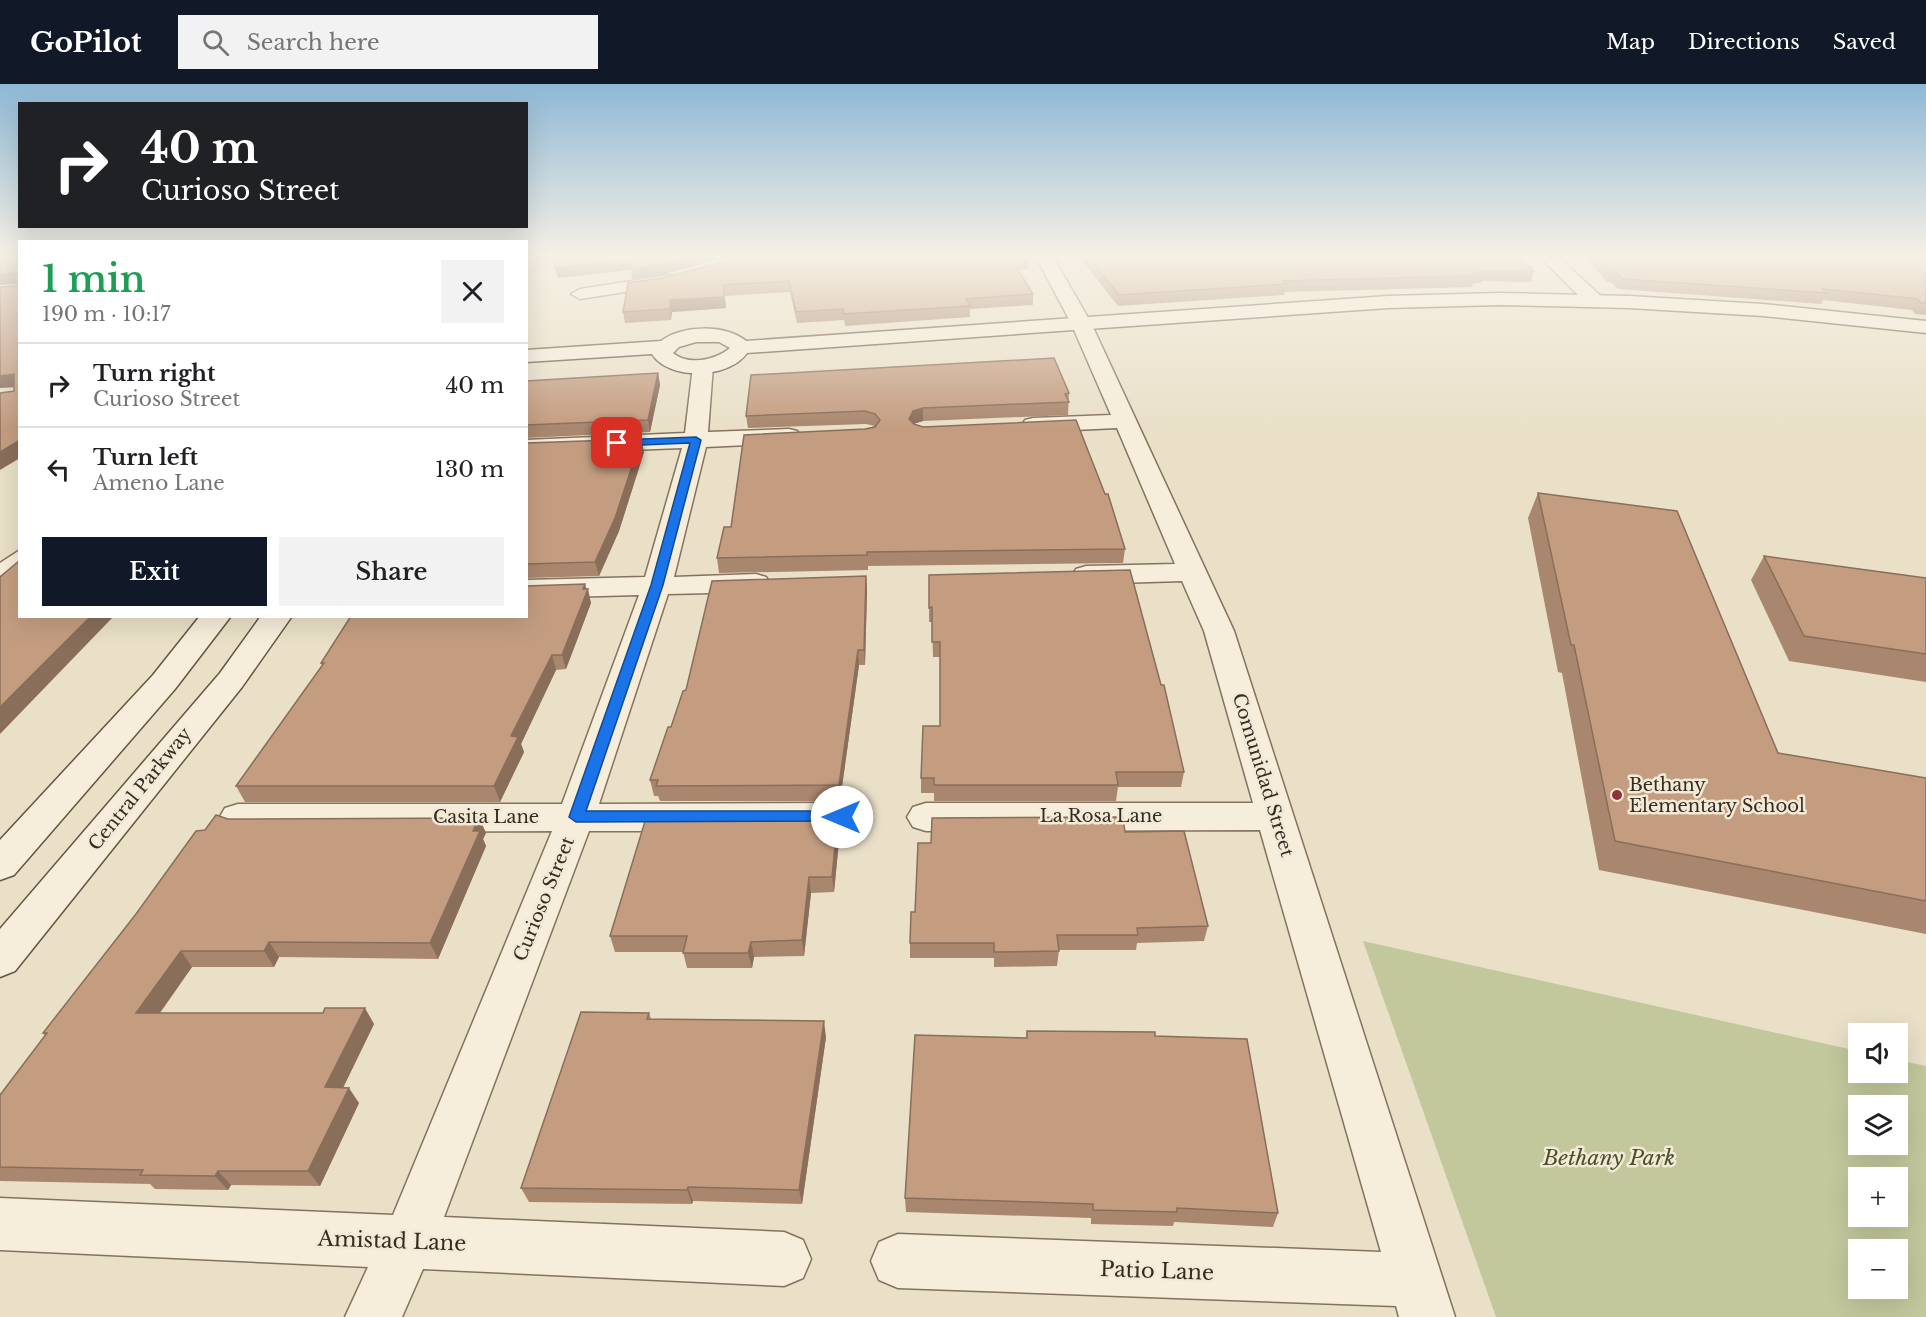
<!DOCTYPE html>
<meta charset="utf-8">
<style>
:root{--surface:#fff;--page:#f2f2f2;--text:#202124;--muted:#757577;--line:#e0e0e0;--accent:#111827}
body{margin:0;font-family:"Libre Baskerville",serif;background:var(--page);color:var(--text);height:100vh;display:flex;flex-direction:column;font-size:22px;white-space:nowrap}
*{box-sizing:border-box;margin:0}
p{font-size:20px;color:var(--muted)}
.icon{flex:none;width:33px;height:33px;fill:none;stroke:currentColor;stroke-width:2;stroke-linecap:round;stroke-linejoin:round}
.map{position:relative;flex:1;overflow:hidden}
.details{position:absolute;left:18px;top:156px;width:510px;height:378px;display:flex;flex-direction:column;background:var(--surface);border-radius:0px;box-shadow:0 6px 24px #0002}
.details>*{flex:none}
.guide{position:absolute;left:18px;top:18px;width:510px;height:126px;border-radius:0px;box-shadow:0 6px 24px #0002;background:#202124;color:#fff;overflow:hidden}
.fabs{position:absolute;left:1848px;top:939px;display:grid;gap:12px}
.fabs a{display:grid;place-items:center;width:60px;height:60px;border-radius:0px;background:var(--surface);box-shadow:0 6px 24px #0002;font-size:30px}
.pin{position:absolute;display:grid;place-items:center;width:51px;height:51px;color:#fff;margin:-26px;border-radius:12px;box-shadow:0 3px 9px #0006}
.me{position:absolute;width:66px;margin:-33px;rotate:270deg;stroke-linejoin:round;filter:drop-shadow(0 0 4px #0008)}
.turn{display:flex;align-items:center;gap:21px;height:126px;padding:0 24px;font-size:27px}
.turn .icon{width:78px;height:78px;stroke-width:2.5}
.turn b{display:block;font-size:42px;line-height:51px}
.round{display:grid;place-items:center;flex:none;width:63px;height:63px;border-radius:0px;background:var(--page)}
.summary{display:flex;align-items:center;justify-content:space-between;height:102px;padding:0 24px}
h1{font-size:36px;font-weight:600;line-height:45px;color:#1e9e55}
.primary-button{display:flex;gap:12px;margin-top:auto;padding:12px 24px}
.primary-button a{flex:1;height:69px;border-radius:0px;background:var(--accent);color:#fff;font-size:24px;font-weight:600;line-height:69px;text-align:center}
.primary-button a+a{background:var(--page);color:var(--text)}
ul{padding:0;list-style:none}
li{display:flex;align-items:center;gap:18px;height:84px;padding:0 24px;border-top:2px solid var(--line)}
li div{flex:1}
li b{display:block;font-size:22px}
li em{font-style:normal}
header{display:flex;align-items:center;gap:36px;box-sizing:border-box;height:84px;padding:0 30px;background:var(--accent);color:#fff}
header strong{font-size:28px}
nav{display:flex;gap:33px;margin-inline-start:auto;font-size:21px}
.search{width:420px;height:54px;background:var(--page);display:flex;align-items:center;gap:15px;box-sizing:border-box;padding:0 21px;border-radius:0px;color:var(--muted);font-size:22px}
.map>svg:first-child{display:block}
.green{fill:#c3c79c;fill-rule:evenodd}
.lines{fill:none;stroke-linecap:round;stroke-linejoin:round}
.lane-casing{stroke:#84725f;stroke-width:3}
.street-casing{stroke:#84725f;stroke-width:3}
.secondary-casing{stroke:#665442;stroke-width:3}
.lane{fill:#f6edda;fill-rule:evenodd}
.street{fill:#f6edda;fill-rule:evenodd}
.secondary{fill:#f6edda;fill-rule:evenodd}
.wall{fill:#a9876f}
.shaded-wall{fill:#896e5a}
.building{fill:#c49d81;stroke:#896e5a;stroke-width:1.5}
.route{fill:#1a73e8;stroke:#114b97;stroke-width:1.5}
.poi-dot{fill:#8d3536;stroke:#f2ead7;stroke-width:2}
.labels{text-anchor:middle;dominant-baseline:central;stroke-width:5;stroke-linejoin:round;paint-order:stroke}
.street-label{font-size:18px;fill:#362b21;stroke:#f2ead7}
.poi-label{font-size:18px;fill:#362b21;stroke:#f2ead7;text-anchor:start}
.near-park-label{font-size:21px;font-style:italic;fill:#475029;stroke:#f2ead7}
.near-street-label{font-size:21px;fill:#362b21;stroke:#f2ead7}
</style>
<header>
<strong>GoPilot</strong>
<div class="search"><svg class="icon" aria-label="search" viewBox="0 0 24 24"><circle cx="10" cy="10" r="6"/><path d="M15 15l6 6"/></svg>Search here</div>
<nav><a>Map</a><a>Directions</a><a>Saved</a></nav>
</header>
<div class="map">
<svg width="1926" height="1233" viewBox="0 0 1926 1233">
<rect width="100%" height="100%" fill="#eae0c8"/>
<path class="green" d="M1363,857L1858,967V988H1898V976L1926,982V1233H1496ZM1858,1022H1898V1060H1858ZM1858,1094H1898V1132H1858ZM1858,1166H1898V1204H1858Z"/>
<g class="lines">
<defs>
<path id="lane" d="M20,466V478L0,492V479Z"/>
<g id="street">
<path d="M1035,171H1052L1091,239L1234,547L1455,1233H1399L1396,1222L898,1204L879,1196L871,1177L879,1158L898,1150L1381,1168L1260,746L926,747L913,743L907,733L913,723L926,719H1253L1204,547L1182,497L1086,500L1076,497L1072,491L1076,485L1086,482L1175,480L1117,344L1033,348L1025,346L1022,341L1025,336L1033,334L1111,331L1071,239Z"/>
<path d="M1538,171H1556L1602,213L1604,217L1602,221H1588Z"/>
<path d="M670,191L679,196L676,200L580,215L571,210L580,205Z"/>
<path d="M703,276L710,278L713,282L708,348L789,345L797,347L801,352L797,357L789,359L706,363L674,493L756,490L766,493L770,499L766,505L756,508L668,510L599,720L842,719L855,723L861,733L855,743L842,747H589L444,1133L784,1148L803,1156L811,1175L803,1194L784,1202L423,1185L402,1233H345L368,1183L0,1166V1114L393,1131L552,747L238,748L225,744L219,734L225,724L238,720H562L639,511L526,514V496L645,493L682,364L526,370V356L685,349L693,282L696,278Z"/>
</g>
<g id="secondary">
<path d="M1499,209L1629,212L1763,220L1926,237V249L1763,232L1629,224L1499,221L1388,224L747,269C729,295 669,297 652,270L526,278V266L661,257C682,241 725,240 746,257L1388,212ZM696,258H719L730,264C716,276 688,282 673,269L679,263Z"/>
<path d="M200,532H231L175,605L14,791L0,796V756L153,591Z"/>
<path d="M261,532H292L242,603L15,887L0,893V845L220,589Z"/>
</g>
</defs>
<use href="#lane" class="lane-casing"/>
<use href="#street" class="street-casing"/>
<use href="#secondary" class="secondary-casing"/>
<use href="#lane" class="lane"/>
<use href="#street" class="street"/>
<use href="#secondary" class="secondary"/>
</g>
<g class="wall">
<path d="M1078,171H1516L1534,187L1531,198L1482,197L1481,199H1473L1472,203L1285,208L1284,211L1118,222Z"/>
<path d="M1584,171H1926V231L1915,230L1912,226L1823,216L1821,220L1618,205L1611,198H1607Z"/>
<path d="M1028,175V185L1018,186L1033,210V221L970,225V233L845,242L844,236L797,239L790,208L725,212L726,224L672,228L671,236L625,239L623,228L662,194Z"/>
<path d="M658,289L660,301L650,348L526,354V297Z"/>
<path d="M1069,309L1068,331L923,337L913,340L1125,465L1123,479L868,482V486L719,489L717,474L731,443L865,345L875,342L866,340L748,344L746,332Z"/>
<path d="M641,355L644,368L619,447L599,492L526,494V359Z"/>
<path d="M1538,409L1778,669L1926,694V850L1599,786L1562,589L1558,588L1528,434Z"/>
<path d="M1764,472L1926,494V598L1789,577L1751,496Z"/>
<path d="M929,491L1184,688L1181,703H1118L1116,717H934V709H921V694L940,642V573H933L932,538H929Z"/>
<path d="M866,492L867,507L865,581H859L840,717H660L658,712H654L650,696L671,643L686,606Z"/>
<path d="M586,505L591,519L566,585L556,586L521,660L524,668L500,718H245L236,702L322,582L321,579Z"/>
<path d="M479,734L486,749L483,755L486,762L438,875L279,873L274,883H192L160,929L374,940L343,1004L359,1019L320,1102L231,1101L228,1106L155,1105L150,1100L0,1097V1011L45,952L43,949L205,746L228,735Z"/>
<path d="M834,734L835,741H837L839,757L834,808L811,809L804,872L754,873L752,884H687L683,868H615L610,852Z"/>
<path d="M1125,748L1208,842L1204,857L1137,859L1136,866H1059L1057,882L994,883V874H910V859L915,828Z"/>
<path d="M649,929L651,935L826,953L802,1120L693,1117L692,1120L529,1118L521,1104Z"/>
<path d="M1027,947L1155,952L1278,1129L1273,1143L1174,1138L1173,1142L1091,1140V1134L906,1128L905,1114L1026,954Z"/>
</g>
<g class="shaded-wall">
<path d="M693,171H731L662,191L632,195L631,186L558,194L555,184L632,175Z"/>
<path d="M16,189L20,200L0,201V190Z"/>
<path d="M723,201L726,224L672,228L671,236L670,225V216Z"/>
<path d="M658,289L660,301L650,348L648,336Z"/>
<path d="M14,290L20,303L0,304V292Z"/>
<path d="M923,324V337L913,340L909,335L913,327Z"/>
<path d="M641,355L644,368L619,447L599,492L595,478Z"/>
<path d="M20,356V374L0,386V368Z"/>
<path d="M866,492L867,507L865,581L864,566Z"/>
<path d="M585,500L587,507L588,505L591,519L566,585L562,571Z"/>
<path d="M91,532H114L0,650V623Z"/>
<path d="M858,566L859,581L840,717L839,701Z"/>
<path d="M552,571L556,586L521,660L524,668L500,718L494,702L511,652Z"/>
<path d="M479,734L486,749L483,755L486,762L438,875L430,859L473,747Z"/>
<path d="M837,741L839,757L834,808L832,793Z"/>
<path d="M809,793L811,809L804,872L802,856Z"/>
<path d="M269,858L279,873L274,883L264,867Z"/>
<path d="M751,858L754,873L752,884L748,869Z"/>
<path d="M181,867L192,883L149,944L136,929Z"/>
<path d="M365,924L374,940L336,1018L325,1003Z"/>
<path d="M824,937L826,953L802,1120L799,1106Z"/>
<path d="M349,1004L359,1019L320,1102L308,1087Z"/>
<path d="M218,1087L231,1101L228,1106L215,1092Z"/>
<path d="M688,1103L693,1117L692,1120L687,1106Z"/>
</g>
<g class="building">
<path d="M0,171H20V356L0,368V309L14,307V290L0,292V203L16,202V189L0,190Z"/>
<path d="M553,171H693L660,180L630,185L632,175L555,184Z"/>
<path d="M750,171H1026L1028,175L1012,176L1033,210L966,215L970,222L844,230L843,225L796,228L789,197L723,201L724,213L670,216V225L623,228L628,199L662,194Z"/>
<path d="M1087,171H1516L1534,187H1482L1484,188L1472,189L1476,192L1283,197L1286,200L1119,211Z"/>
<path d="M1597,171H1926V219H1921L1918,215L1823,205L1827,209L1622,195L1615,187H1611Z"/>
<path d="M1054,274L1069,309L1065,310L1069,318L923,324L913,327L909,335L914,340L923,343L1076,336L1105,410H1108L1125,465L867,468V471L717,474L724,443H731L744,351L865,345L875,343L880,336L875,330L865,327L746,332L751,291Z"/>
<path d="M658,289L648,336L526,341V297Z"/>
<path d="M641,355L615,434L595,478L526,480V359Z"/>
<path d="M1538,409L1677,427L1778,669L1926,694V817L1615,757L1574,561H1571Z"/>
<path d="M1764,472L1926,494V570L1804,552Z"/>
<path d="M20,476V532H91L0,623V493Z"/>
<path d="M1130,486L1161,601H1164L1184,688H1116L1118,701H934V694H921L923,642H940V558H932V523L929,524V491Z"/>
<path d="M866,492L864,566H858L839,701L656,702L658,696H650L668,643H671L683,607L686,606L712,497Z"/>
<path d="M585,500L583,505H588L562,571H552L511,652L518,653L494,702H236L324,579H321L351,532H526V502Z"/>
<path d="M216,731L228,735L479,734L473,747H480L430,859L269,858L264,867H181L136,929H323L325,924H365L325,1003L349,1004L308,1087H218L215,1092L140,1091L143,1086L0,1083V1011L47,949H43L136,830L196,747L205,746Z"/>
<path d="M1123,733L1125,748L1184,747L1208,842L1137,844L1138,851H1057L1059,867L994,868V859H910L911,828H915L918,759H931L932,734Z"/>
<path d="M646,734H834L833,741H837L832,793H809L802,856L751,858L748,869H683L687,852H610Z"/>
<path d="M581,928L649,929L647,935L824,937L799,1106L688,1103L687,1106L521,1104Z"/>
<path d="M1027,947L1155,948V952L1247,955L1278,1129L1177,1124V1128L1093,1126V1120L905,1114L915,951L1027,954Z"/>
</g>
<linearGradient id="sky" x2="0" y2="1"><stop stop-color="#8eb8d5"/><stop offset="0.5" stop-color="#f6f1e6"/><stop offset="1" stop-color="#f6f1e6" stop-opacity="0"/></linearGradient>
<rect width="1926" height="344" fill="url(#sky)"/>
<path class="route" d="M696,353L701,356L663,501L586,727H842L849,733L847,737L576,738L569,733L651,501L690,359L617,362L612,359L617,356Z"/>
<circle class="poi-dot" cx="1617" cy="711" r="6"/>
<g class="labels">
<g class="street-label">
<text transform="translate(1263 691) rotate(73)">Comunidad Street</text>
<text transform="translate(140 705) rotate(-51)">Central Parkway</text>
<text x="1101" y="732">La Rosa Lane</text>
<text x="486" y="733">Casita Lane</text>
<text transform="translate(544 815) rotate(-68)">Curioso Street</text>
</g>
<g class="poi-label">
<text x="1629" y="701">Bethany<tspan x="1629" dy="21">Elementary School</tspan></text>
</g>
<g class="near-park-label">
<text x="1609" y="1074">Bethany Park</text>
</g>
<g class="near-street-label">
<text transform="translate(392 1157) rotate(2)">Amistad Lane</text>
<text transform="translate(1157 1187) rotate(2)">Patio Lane</text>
</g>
</g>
</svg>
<div class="fabs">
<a><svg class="icon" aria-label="sound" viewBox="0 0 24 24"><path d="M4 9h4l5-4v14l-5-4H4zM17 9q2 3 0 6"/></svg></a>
<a><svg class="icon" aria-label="layers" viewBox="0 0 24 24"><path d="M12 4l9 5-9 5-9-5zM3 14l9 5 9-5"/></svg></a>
<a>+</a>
<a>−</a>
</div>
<div class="pin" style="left:617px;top:359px;background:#d93025"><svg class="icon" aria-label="arrive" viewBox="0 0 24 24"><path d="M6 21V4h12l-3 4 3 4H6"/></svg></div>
<svg class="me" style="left:842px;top:733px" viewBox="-20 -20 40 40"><circle r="19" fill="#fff"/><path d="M0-13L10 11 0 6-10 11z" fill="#1a73e8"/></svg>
<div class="guide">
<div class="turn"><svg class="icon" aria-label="right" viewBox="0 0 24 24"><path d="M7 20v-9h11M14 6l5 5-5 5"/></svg><div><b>40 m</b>Curioso Street</div></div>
</div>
<section class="details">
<div class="summary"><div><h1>1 min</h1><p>190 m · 10:17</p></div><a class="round"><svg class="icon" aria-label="close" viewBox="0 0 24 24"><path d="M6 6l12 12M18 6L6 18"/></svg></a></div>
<ul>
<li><svg class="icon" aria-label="right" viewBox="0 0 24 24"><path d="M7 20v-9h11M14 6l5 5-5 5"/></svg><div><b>Turn right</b><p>Curioso Street</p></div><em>40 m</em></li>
<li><svg class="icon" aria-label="left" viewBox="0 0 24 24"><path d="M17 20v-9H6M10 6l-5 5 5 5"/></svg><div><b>Turn left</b><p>Ameno Lane</p></div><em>130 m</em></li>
</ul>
<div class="primary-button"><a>Exit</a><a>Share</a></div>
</section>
</div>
